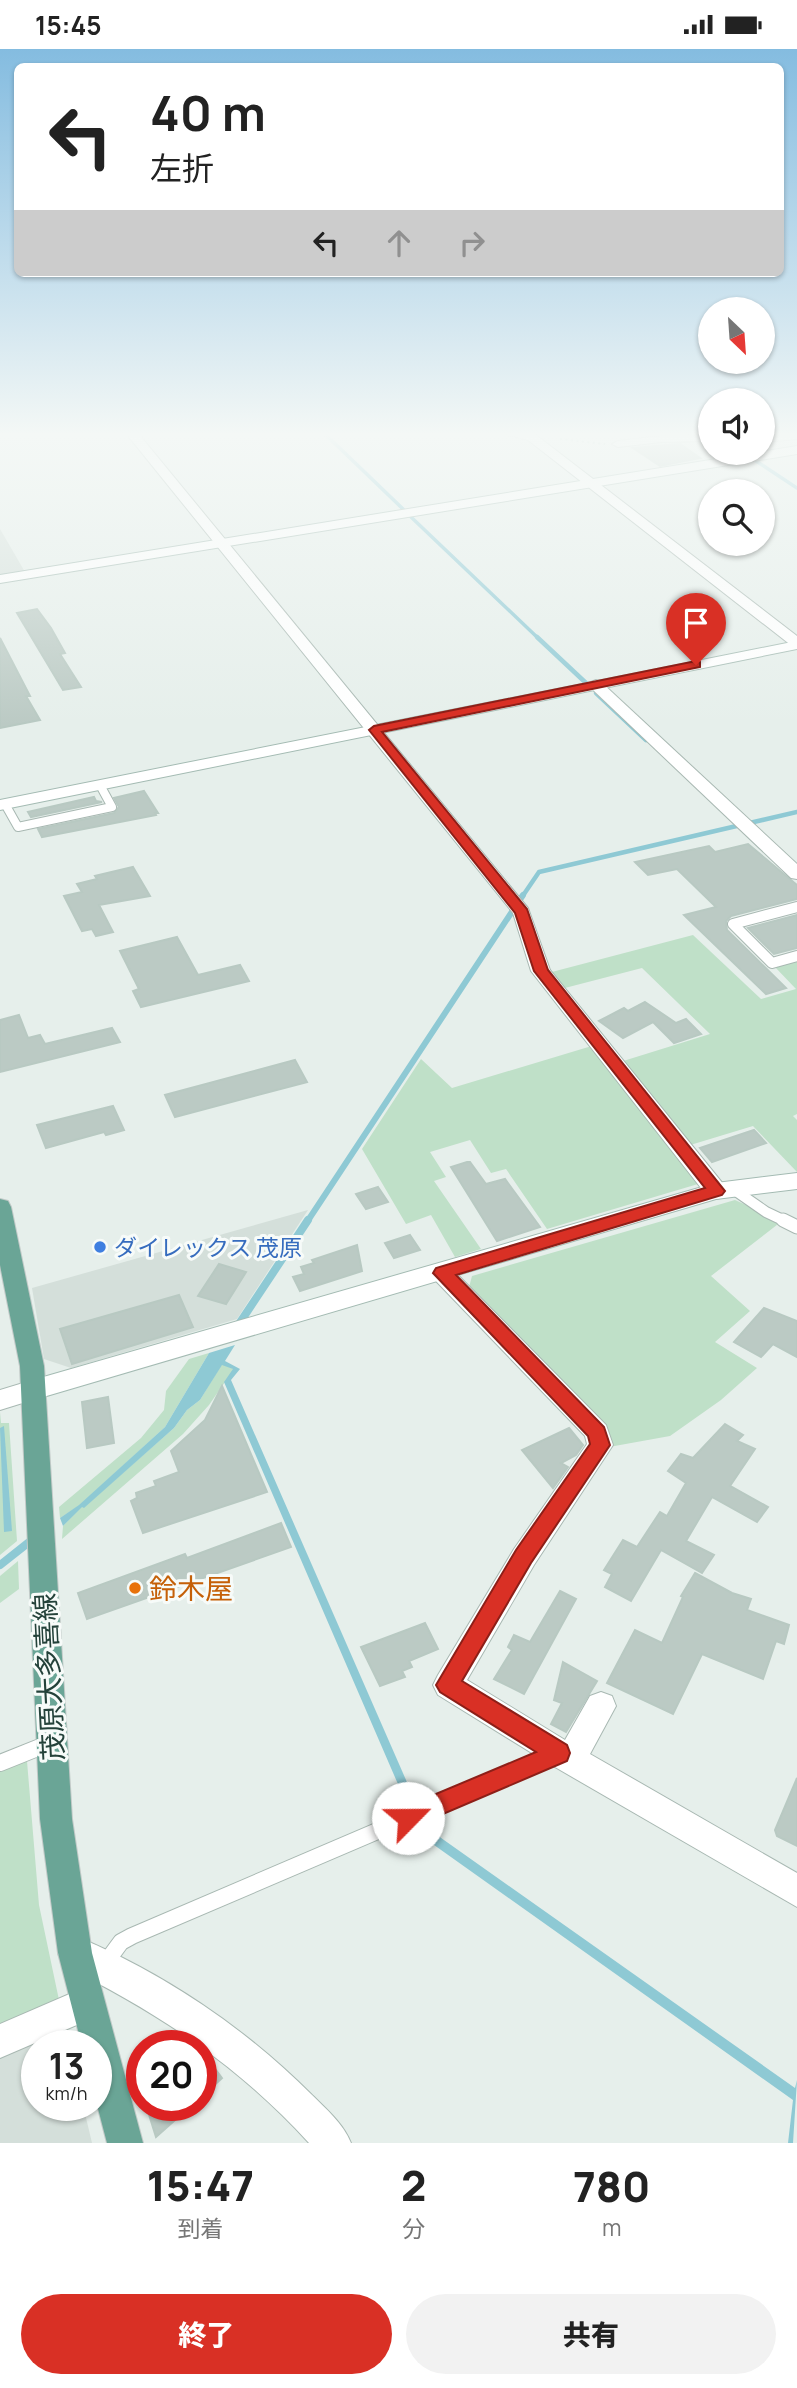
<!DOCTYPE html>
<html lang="ja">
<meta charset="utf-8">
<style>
:root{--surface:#fff;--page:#f2f2f2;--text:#222;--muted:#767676;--accent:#d93025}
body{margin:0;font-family:Manrope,"Noto Sans JP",sans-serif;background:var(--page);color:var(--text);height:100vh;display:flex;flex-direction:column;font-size:26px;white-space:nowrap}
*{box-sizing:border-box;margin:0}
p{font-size:23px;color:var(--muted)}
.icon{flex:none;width:38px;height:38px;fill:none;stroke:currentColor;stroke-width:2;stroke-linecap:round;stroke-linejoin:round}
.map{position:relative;height:2094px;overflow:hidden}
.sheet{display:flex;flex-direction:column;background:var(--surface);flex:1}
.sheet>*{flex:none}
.hud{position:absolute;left:14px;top:14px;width:770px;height:214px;border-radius:10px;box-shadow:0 2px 5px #0004;background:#fff;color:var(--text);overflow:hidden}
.needle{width:46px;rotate:155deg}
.fabs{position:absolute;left:698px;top:248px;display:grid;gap:14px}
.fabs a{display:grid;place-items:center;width:77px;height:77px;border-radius:50%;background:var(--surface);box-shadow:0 2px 5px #0004;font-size:35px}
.speed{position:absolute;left:21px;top:1981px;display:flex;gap:14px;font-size:35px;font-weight:700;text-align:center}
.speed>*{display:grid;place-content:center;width:91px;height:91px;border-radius:50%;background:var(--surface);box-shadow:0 2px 5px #0004;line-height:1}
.speed small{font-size:18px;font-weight:400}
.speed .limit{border:10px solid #d22;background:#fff;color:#111}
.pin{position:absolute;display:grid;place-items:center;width:60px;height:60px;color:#fff;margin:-72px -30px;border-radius:50% 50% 50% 0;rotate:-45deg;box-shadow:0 0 7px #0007}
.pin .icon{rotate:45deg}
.me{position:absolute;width:77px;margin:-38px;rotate:67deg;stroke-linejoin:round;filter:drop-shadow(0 0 5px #0008)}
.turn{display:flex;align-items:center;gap:24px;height:147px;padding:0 21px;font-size:32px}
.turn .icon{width:91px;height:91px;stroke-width:2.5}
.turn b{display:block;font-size:49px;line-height:60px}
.lanes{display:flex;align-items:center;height:66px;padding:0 21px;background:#0003;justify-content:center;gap:35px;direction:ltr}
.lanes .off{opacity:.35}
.eta{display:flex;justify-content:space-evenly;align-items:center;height:119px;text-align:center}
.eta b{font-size:42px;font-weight:800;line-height:49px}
.primary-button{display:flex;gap:14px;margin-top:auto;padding:14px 21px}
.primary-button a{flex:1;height:80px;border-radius:42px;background:var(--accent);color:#fff;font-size:28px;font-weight:800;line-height:80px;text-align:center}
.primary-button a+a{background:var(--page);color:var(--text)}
.status{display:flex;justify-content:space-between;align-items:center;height:49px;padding:0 35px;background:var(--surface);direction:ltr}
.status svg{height:19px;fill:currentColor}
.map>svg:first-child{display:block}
.built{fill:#d4dfda}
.green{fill:#bfe0c8}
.water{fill:#8ec9d4}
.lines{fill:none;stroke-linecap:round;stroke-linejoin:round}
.stream-far3{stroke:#8ec9d4;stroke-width:3.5}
.stream-far2{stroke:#8ec9d4;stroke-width:4.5}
.stream-far1{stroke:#8ec9d4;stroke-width:6}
.stream{stroke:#8ec9d4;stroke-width:8}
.building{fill:#bbcac4;stroke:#b8c9c2;stroke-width:2}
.lane-far3-casing{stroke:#a8b8b2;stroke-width:10}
.lane-far2-casing{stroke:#a8b8b2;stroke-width:12}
.lane-far1-casing{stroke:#a8b8b2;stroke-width:15}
.lane-casing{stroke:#a8b8b2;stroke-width:18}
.street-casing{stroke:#a8b8b2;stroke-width:2}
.secondary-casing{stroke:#a4bbb3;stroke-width:2}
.primary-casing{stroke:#c2cac8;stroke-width:2}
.path{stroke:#86b3a5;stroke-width:2;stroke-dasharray:2 3.5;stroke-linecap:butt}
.lane-far3{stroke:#fff;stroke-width:8}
.lane-far2{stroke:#fff;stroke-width:10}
.lane-far1{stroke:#fff;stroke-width:13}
.lane{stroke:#fff;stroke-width:16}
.street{fill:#fff;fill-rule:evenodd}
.secondary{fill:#fff;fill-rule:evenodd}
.primary{fill:#6aa596;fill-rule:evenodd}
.route{fill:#d93025;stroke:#8d1f18;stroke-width:2}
.shop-dot{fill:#3f7fe0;stroke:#f7fbf9;stroke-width:2.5}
.food-dot{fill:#e8710a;stroke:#f7fbf9;stroke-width:2.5}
.labels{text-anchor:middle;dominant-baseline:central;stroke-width:6;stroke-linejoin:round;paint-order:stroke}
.shop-label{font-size:23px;fill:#366cbe;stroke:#f7fbf9;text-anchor:start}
.near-food-label{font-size:28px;fill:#c56008;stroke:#f7fbf9;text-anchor:start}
.near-street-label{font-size:28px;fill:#24423a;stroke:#f7fbf9}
</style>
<div class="status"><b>15:45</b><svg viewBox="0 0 49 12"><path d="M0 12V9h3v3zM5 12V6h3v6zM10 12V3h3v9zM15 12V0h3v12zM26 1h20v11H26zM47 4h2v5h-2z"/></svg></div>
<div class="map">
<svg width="797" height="2094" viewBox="0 0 797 2094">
<rect width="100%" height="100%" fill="#e6efeb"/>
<g class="built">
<path d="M0,480L25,523L0,527Z"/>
<path d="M308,1161L237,1270L71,1319L44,1310L32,1239Z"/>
<path d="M64,1978L69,1997H37V2056H83L92,2094H0V2003Z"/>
</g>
<g class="green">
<path d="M693,886L761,950L796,940L774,917L797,911V1065L793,1067L797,1071V1123L753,1077L687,1097L620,1013L710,985L642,919L561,940L548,924Z"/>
<path d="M595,996L698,1135L547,1180L506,1120L491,1124L470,1091L430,1103L446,1128L434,1132L481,1200L455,1208L431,1166L406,1175L362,1100L421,1010L452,1039Z"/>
<path d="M735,1151L782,1172L711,1227L750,1262L715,1293L757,1319L721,1351L670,1387L609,1398L468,1242L472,1227Z"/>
<path d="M209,1304L165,1378L80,1456L60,1469L59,1458L141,1389L164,1361L166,1342L189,1310Z"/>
<path d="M222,1315L234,1320L209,1356L183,1385L62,1490L63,1477L82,1457L84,1458L174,1379L187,1361L200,1351Z"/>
<path d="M0,1363L1,1374H9L17,1492L0,1506Z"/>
<path d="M18,1512L19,1540L0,1554V1527Z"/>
<path d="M27,1712L39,1856L59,1951L0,1980V1722Z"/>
</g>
<g class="water">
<path d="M235,1296L225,1312L240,1320L231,1331L427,1779L795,2039L797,2031L793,2094H788L793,2051L420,1786L224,1333L233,1320L222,1316L200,1351L187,1361L174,1379L84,1459L82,1458L63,1477L60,1469L79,1456L165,1378L209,1304Z"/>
<path d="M4,1377L12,1482L4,1483L0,1379Z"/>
</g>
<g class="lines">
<g class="stream-far3">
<path d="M323,383L403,460"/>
<path d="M756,412L797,439"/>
<path d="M411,468L539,590"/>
</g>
<g class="stream-far2">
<path d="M537,588L586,634"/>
<path d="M596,644L646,691"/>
<path d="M522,848L539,823L797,763"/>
</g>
<path class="stream-far1" d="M307,1173L523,846"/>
<g class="stream">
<path d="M237,1278L308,1171"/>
<path d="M0,1516L33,1490"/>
</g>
</g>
<g class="building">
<path d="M680,395L700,409L660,417L633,399Z"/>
<path d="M37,560L51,579L65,604L60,605L81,638L63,641L17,564Z"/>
<path d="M0,589L30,647H26L40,671L0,679Z"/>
<path d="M144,742L158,764H155L156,766L42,788L38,780L114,764L119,758L114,749Z"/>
<path d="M94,748L96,752L102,753L31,768L28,763Z"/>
<path d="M748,795L797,836V850L731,867L726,872L727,881L786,939L766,945L684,866L716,858L677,820L648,826L635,813L709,797L715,803Z"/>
<path d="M133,818L150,847L99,856L113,883L96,887L92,880L82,882L64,847L82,843L77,835L97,830L95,827Z"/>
<path d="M797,866V899L774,905L748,879Z"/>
<path d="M177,888L198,926L240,916L249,932L141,958L133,942L139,940L120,902Z"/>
<path d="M645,953L676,974L686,970L701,985L674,994L653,973L623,989L599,972L624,959L628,962Z"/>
<path d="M19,966L28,989L40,986L45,995L112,979L120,993L0,1023V971Z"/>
<path d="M295,1011L307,1033L175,1068L165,1046Z"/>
<path d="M113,1057L124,1081L106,1086L104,1083L46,1099L37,1076Z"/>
<path d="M754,1081L766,1094L712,1113L700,1099Z"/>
<path d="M467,1113H470L486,1135L505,1130L540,1178L497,1192L451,1118Z"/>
<path d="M378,1138L388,1153L366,1160L356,1145Z"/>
<path d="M410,1186L420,1201L394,1209L385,1194Z"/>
<path d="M357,1196L362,1222L300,1242L293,1228L304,1225L301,1218L314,1214L312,1211Z"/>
<path d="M219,1215L246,1223L226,1255L198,1247Z"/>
<path d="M179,1246L193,1278L72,1315L60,1280Z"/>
<path d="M764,1259L797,1272V1308L773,1295L761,1308L734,1293Z"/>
<path d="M222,1337L267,1443L143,1484L131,1452L137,1449L136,1444L156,1437L154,1432L179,1423L171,1402L205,1371Z"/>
<path d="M108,1348L114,1394L87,1399L82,1353Z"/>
<path d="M725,1375L743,1386L737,1392L755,1400L730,1437L768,1458L757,1473L712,1448L686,1492L714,1506L702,1524L661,1501L631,1552L605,1538L612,1525L604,1521L623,1491L637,1498L660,1463L667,1467L686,1434L668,1422L681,1405L693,1409Z"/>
<path d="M569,1379L583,1396L576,1406L561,1414L568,1418L553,1439L522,1401Z"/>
<path d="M281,1474L291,1498L87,1570L78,1544L185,1505L187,1509Z"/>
<path d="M695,1524L732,1544L751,1550L747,1561L789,1576L784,1595L776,1592L763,1630L702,1605L673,1665L607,1634L635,1581L662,1594L683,1548L681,1547Z"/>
<path d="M560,1542L576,1550L524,1645L494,1630L512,1601L508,1598L514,1586L530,1593Z"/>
<path d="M425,1574L438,1600L409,1612L412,1618L402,1622L405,1628L380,1637L361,1598Z"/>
<path d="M563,1613L597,1632L566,1683L551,1675L562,1654L554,1651Z"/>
<path d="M797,1729V1797L777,1787L775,1781Z"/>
<path d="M201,2001L222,2029L201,2048Z"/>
<path d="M146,2056H192L156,2088Z"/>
</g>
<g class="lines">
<defs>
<path id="lane-far3" d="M5,755L18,778L112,758L100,736"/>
<g id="lane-far2">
<path d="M797,858L733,875L772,914L797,907"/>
<path d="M733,1140L766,1163L787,1173"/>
</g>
<path id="lane-far1" d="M783,1171L797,1178"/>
<g id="lane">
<path d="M0,1714L50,1694"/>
<path d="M104,1916L121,1893L132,1887L555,1706"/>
</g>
<g id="street">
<path d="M125,383H137L528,859L550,921L724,1136L727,1142L724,1148L716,1150L708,1148L531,922L513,864Z"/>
<path d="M497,383L536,386L797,587V598L792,597L528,391Z"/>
<path d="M797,384V390L763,393V387Z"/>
<path d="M710,386V392L661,393L618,398L612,395L618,392L661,387Z"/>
<path d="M596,631L601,633L797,815V830L791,829L591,639L588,636L591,633Z"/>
<path d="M442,1215L450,1218L606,1376L613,1396L534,1516L467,1631L565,1691L590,1647L601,1643L612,1647L616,1657L590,1705L797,1824V1858L548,1714L438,1646L433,1636L438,1626L514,1500L587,1395L585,1387L434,1230L430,1224L434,1218Z"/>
<path d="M33,1331L42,1334L46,1341L42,1348L0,1361V1341Z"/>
<path d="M75,1887C162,1923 244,1978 311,2045C326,2060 343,2074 351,2094H309C236,2014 158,1964 63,1916L58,1904L63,1892Z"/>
<path d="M88,1937L100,1942L105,1954L100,1966L0,2009V1975Z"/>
</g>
<g id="secondary">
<path d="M797,397V405L0,534V526Z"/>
<path d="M797,592V600L0,761V751Z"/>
<path d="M797,1124V1140L716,1150L33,1351L24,1348L20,1341L24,1334L33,1331L716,1134Z"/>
</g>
<path id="primary" d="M0,1150L8,1152L11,1158L44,1317L72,1770L92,1904L143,2094H107L96,2052V1997H82L58,1904L40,1770L20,1317L0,1216Z"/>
</defs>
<use href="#lane-far3" class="lane-far3-casing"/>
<use href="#lane-far2" class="lane-far2-casing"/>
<use href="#lane-far1" class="lane-far1-casing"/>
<use href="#lane" class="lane-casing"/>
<use href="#street" class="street-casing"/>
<use href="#secondary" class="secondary-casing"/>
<use href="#primary" class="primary-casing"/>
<path class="path" d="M560,390L605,395"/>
<use href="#lane-far3" class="lane-far3"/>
<use href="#lane-far2" class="lane-far2"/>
<use href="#lane-far1" class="lane-far1"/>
<use href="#lane" class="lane"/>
<use href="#street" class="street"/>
<use href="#secondary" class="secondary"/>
<use href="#primary" class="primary"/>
</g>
<linearGradient id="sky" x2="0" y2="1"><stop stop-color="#84bce0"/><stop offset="0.57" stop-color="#f4f8f6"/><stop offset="1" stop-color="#f4f8f6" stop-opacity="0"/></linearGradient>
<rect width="797" height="676" fill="url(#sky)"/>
<path class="route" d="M696,612L700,613V618L382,683L527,860L548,921L725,1142L722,1146L456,1226L604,1378L610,1396L531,1514L462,1632L567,1696L570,1704L567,1712L408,1780L400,1777L396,1769L400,1760L536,1703L440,1643L436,1636L516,1501L590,1395L588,1387L433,1224L436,1219L705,1139L534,922L515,864L369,681L374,677Z"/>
<circle class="shop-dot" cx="100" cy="1198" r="7"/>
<circle class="food-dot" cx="135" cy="1539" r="7"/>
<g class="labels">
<g class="shop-label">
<text x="114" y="1198">ダイレックス 茂原</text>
</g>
<g class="near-food-label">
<text x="149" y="1539">鈴木屋</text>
</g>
<g class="near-street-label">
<text transform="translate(48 1628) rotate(-93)">茂原大多喜線</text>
</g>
</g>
</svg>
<div class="fabs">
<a><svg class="needle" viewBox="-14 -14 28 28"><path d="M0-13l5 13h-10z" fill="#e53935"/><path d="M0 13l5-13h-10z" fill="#767676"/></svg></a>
<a><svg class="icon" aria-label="sound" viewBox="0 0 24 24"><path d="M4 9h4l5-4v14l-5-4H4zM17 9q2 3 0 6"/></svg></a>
<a><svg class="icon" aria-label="search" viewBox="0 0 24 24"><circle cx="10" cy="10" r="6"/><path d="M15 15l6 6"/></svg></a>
</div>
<div class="speed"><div>13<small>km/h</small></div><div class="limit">20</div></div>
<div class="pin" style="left:696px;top:616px;background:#d93025"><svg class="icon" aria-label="arrive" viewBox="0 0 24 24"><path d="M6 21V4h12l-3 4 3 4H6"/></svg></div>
<svg class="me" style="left:408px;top:1769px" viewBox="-20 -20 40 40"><circle r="19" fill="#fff"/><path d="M0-13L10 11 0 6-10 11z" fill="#d93025"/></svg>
<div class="hud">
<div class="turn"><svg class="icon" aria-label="left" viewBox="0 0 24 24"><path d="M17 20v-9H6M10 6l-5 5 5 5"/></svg><div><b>40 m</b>左折</div></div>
<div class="lanes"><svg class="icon" aria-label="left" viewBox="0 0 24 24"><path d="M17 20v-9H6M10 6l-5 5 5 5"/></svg><svg class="icon off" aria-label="ahead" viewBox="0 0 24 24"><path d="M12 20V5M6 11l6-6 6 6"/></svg><svg class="icon off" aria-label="right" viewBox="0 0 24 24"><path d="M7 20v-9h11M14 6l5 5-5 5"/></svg></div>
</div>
</div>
<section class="sheet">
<div class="eta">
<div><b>15:47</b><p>到着</p></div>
<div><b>2</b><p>分</p></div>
<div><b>780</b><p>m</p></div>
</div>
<div class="primary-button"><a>終了</a><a>共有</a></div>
</section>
